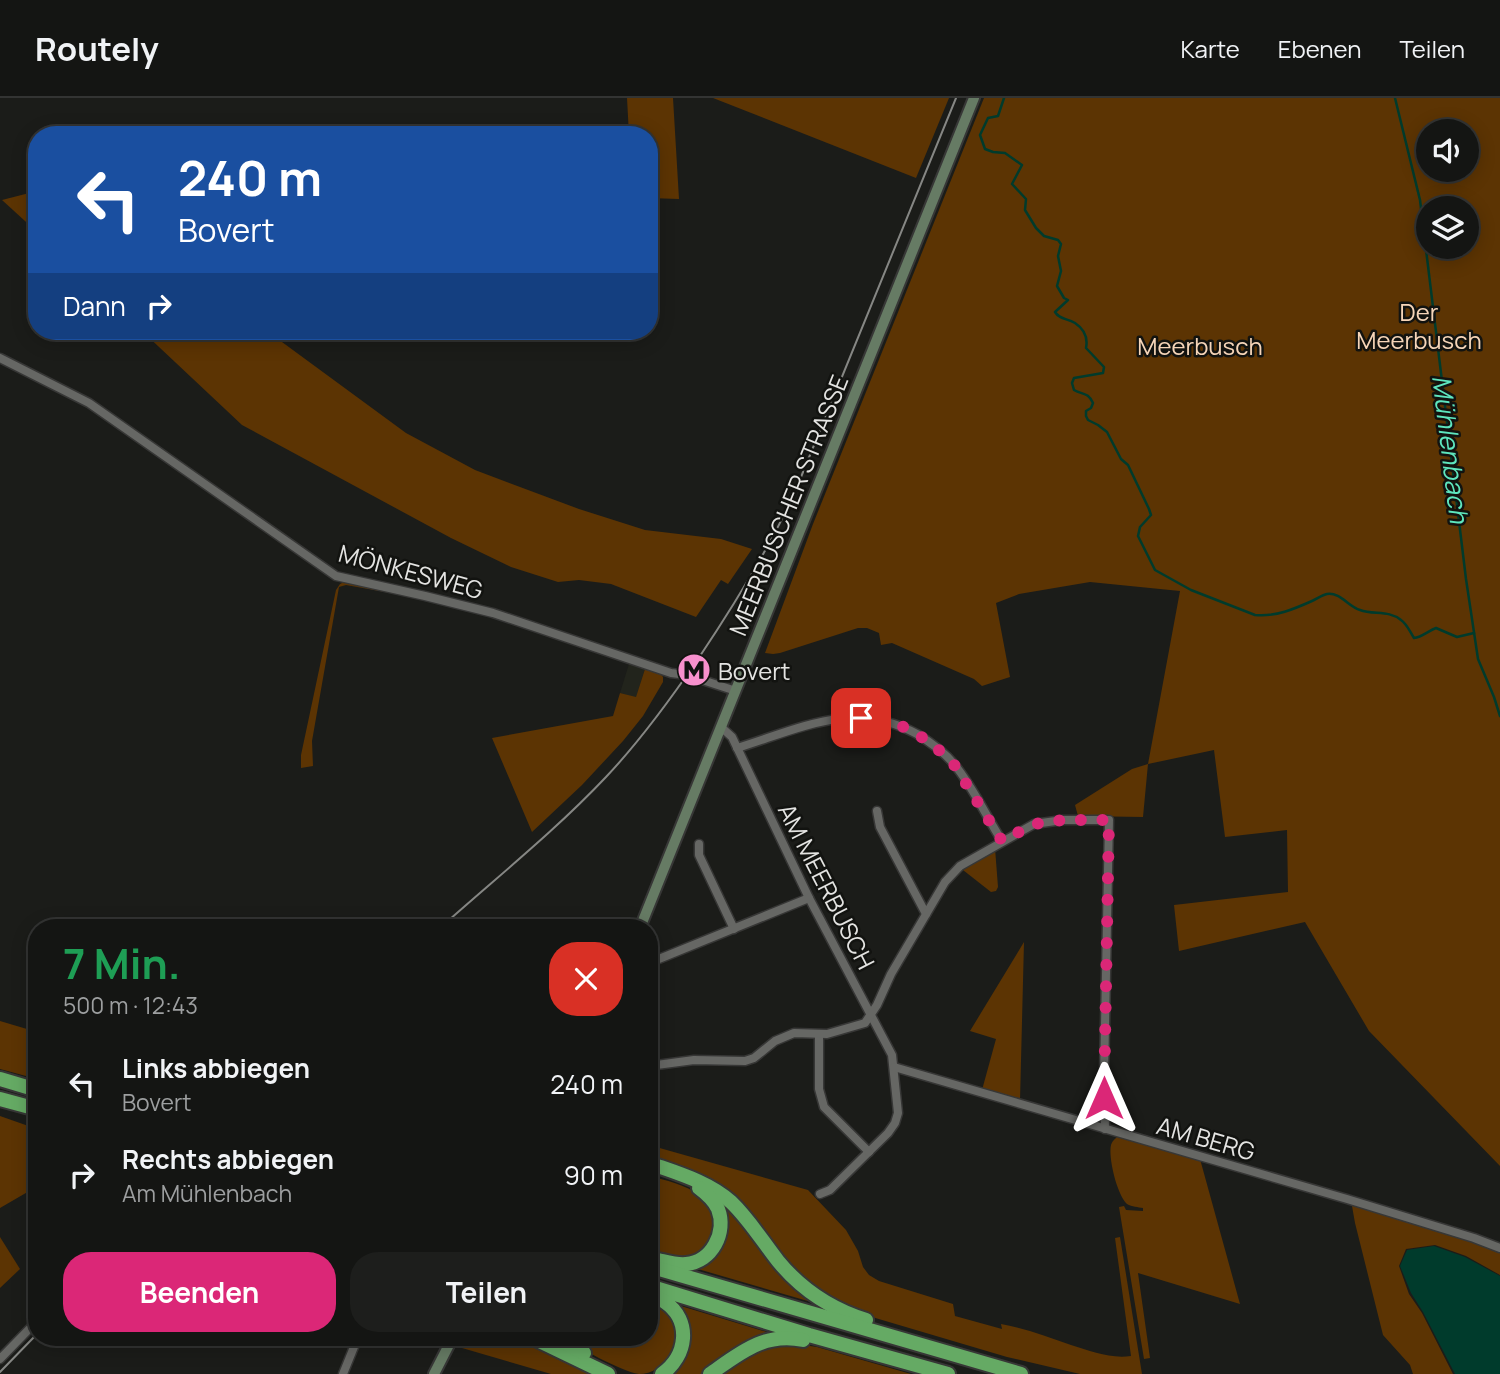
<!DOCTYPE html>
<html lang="de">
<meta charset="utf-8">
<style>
:root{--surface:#141513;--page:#1d1e1c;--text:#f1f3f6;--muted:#9d9fa0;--line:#333433;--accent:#db2777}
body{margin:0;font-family:Manrope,sans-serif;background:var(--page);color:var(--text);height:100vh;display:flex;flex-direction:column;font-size:26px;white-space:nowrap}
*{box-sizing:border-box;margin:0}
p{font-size:23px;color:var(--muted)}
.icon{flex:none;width:38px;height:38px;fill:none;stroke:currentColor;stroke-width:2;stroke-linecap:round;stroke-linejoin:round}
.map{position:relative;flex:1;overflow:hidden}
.panel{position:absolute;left:28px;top:821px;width:630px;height:427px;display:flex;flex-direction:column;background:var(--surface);border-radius:28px;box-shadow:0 4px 18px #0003,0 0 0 2px var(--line)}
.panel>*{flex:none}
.guide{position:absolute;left:28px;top:28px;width:630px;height:214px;border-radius:28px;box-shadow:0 4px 18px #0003,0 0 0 2px var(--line);background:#1a4fa0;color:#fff;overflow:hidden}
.tools{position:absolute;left:1416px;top:21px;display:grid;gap:14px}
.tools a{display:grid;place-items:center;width:63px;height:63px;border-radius:50%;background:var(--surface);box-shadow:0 4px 18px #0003,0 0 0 2px var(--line);font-size:35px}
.pin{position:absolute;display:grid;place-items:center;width:60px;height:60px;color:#fff;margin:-30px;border-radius:14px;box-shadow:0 4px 10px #0006}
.me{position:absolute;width:77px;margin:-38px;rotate:0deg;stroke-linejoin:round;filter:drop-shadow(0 0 5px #0008)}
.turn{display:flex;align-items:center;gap:24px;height:147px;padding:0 35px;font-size:32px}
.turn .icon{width:91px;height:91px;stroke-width:2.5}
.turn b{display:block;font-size:49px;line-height:60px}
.then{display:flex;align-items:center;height:66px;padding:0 35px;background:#0003;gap:14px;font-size:26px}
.round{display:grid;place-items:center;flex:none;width:74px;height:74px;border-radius:28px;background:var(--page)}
.headline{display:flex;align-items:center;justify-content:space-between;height:119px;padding:0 35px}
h1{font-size:42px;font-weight:700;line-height:52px;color:#1e9e55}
.button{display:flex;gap:14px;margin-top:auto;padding:14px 35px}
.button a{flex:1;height:80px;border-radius:28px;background:var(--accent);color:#fff;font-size:28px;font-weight:700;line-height:80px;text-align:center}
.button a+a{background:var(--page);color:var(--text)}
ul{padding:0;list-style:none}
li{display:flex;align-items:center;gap:21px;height:91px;padding:0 35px}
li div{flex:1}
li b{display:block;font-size:26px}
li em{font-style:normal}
header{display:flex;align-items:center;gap:42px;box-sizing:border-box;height:98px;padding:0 35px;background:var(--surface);border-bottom:2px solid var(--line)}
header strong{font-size:33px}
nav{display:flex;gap:38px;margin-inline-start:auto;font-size:24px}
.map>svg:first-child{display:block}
.built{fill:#22241c}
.green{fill:#5c3403;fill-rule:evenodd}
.water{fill:#003b2c}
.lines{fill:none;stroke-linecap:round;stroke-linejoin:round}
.stream{stroke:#003b2c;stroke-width:2.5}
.minor-casing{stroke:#373736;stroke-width:11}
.secondary-casing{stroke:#373736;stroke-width:14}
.motorway-casing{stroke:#373736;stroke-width:18}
.minor{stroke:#666764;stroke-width:8}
.secondary{stroke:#667b64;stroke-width:10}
.motorway{stroke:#65aa64;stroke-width:14}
.tram{stroke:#868784;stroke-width:2}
.route{stroke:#db2777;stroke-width:12;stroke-dasharray:0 21.6}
.labels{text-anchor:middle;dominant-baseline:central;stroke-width:5;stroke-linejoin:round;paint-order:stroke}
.park-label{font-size:24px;fill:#f6d5b8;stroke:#121310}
.street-label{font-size:24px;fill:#e4e4e2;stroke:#121310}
.poi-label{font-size:24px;fill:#e4e4e2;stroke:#121310;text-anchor:start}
.water-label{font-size:26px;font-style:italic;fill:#5ee6be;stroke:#121310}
</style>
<header>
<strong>Routely</strong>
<nav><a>Karte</a><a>Ebenen</a><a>Teilen</a></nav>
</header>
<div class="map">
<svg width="1500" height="1276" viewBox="0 0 1500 1276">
<rect width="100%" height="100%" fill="#1b1c19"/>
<path class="built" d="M629,566L645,571L636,600L620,595Z"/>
<g class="green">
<path d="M627,0H673L679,101L649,100V37H629Z"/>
<path d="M713,0H949L916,80Z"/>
<path d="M984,0H1500V1068L1369,933L1305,824L1179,853L1174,807L1288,794L1287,732L1225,739L1214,652L1148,666L1143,719L1078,718L1075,707L1132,671L1148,666L1180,493L1090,484L1019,496L996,505L1010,579L982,588L974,581L892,545L881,547L879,535L867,530H858L780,555L773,556L765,555L813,426ZM1428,33H1466V72H1428ZM1428,110H1466V149H1428Z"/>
<path d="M37,93V134L2,102Z"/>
<path d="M142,233H267L406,335L475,372L579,411L645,432L721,441L752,451L728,486L721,482L696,519L611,486L579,482L558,484L511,469L451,440L242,327Z"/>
<path d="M346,483L424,501L346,487L339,489L312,643L313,668L301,670V657L336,492L340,486Z"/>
<path d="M631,563L660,575L663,579V584L643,618L623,643L582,687L532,734L492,640L613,618L620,595L636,599L645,571L629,566Z"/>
<path d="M995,750L998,789L996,793L991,794L963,772L969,766Z"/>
<path d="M1024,844L1020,1003L982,992L996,941L970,933Z"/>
<path d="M0,923L37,934V981L0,971Z"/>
<path d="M0,1018L37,1031V1102L31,1092L0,1110Z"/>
<path d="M1118,1038L1200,1061L1240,1206L1138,1175L1150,1260L1144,1261L1119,1109L1124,1108L1126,1112L1143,1113V1110C1138,1109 1132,1109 1127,1106C1117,1097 1108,1059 1111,1047C1113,1042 1114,1042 1118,1038Z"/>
<path d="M649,1047L808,1092L846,1132L858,1153L863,1169L869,1177L879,1183L953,1206L955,1218L1002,1231L1001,1226C1025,1230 1048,1239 1071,1247C1091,1253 1110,1261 1131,1258L1115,1140L1120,1139L1142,1276H1080L1007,1259L872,1219L852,1212L801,1181L747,1114L649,1061Z"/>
<path d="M649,1077C665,1083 686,1086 700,1098C704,1102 711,1109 713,1115C719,1131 710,1154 692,1159C677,1162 664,1159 649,1155Z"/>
<path d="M715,1096L825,1208L691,1169L715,1154Z"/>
<path d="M1355,1107L1473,1143L1500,1153V1177L1466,1158L1435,1147L1406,1151L1399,1168L1409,1196L1422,1215L1453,1276H1413L1410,1267L1383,1237L1355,1125L1352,1108Z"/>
<path d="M0,1139L20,1171L0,1190Z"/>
<path d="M649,1203C659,1208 669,1213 674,1223C684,1245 665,1276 639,1276C619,1273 580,1249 560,1239H649Z"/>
<path d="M671,1205L780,1238L705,1276H668L681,1259Z"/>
<path d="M470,1239H520L596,1276H551L462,1250Z"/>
<path d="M775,1246H797L817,1249L911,1276H720L746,1258Z"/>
</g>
<path class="water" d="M1434,1148L1465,1159L1500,1178V1276H1455L1423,1214L1411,1195L1400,1168L1407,1152Z"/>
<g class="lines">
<g class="stream">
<path d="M1004,0L998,18L988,20L980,37L985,51L993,54L1005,55L1022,67L1012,86L1026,101L1025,112L1036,130L1044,138L1058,142L1061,146L1058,158L1061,173L1057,188L1064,200L1068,202L1055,214C1060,222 1067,220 1075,225C1084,231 1088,240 1086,250L1104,269L1103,275L1074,280L1072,285L1074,292C1083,297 1088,294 1093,305L1091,310L1086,313V318L1088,322L1098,327L1107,334L1121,361L1128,367L1149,411L1151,417L1140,429L1138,438L1155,472L1191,492L1255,517C1276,519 1294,511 1312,503C1317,501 1322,497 1327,496C1340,494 1349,509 1360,512C1374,517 1389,512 1401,522C1407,526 1410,534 1414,540C1422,539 1428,533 1436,530L1457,539L1474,535"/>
<path d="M1395,0L1420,102L1466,481L1478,561L1494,599L1500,618"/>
</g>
<defs>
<g id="minor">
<path d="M0,260L89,305L336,478L425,498L493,515L671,575L687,577L736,593"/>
<path d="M721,629L732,639L809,800L892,957L898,1015L895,1025L888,1035L830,1092L820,1096"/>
<path d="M737,650C799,631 854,601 917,636C930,644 944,654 954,666C973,689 986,718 1002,743"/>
<path d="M877,713L880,729L926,816"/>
<path d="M699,746V757L734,831"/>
<path d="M649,865L809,800"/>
<path d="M819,937V991L824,1009L869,1054"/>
<path d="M649,968L694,962L745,963L754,960L775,943L794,935L827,936L865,925L877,907L891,876L945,784L960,768L1034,726L1063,722H1109L1104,979L1105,1031"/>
<path d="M894,969L1347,1101L1474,1140L1500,1150"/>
<path d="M0,1261L37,1223"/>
<path d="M343,1276L358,1239"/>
</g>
<g id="secondary">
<path d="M640,830L974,0"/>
<path d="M434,1276L453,1239"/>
</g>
<g id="motorway">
<path d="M0,981L37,992"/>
<path d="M0,1001L37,1011"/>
<path d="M649,1065C677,1075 709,1084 731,1104C749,1121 763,1144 778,1163C801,1191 831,1211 866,1222"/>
<path d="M658,1162C667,1164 677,1167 686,1166C712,1164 727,1134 718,1111C714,1102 707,1096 699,1090"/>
<path d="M649,1168L1021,1276"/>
<path d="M649,1188L809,1237L948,1276"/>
<path d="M649,1197C654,1199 660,1201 665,1204C692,1223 687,1258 662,1276"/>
<path d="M531,1239L608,1276"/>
<path d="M554,1239L584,1255"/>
<path d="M710,1276C740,1255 764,1234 803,1242"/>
</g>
</defs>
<use href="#minor" class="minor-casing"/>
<use href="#secondary" class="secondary-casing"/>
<use href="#motorway" class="motorway-casing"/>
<use href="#minor" class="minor"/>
<use href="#secondary" class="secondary"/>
<use href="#motorway" class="motorway"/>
<g class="tram">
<path d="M440,830C496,780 555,733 606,679C640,643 670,602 698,561C733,509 765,457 792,401L956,0"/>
<path d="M0,1274L37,1236"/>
</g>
</g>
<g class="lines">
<path class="route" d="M861,620L876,621L904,629L930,644L953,665L1002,743L1034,726L1063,722H1109L1104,1000"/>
</g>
<defs>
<symbol id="metro-disc" viewBox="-11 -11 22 22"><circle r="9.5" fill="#f790cd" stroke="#121310"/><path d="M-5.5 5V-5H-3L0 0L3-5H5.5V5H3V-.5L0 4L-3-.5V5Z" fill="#111"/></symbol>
</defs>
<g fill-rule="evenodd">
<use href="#metro-disc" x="675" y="553" width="38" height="38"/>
</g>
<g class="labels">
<g class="park-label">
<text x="1419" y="213">Der<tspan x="1419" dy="28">Meerbusch</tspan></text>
<text x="1200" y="247">Meerbusch</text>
</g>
<g class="street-label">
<text transform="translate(788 407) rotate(-68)">MEERBUSCHER STRASSE</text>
<text transform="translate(411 473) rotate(15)">MÖNKESWEG</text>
<text transform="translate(827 788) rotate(63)">AM MEERBUSCH</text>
<text transform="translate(1206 1040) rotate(16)">AM BERG</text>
</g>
<g class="poi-label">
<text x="718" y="572">Bovert</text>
</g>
<g class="water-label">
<text transform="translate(1451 351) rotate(83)">Mühlenbach</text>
</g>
</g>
</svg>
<div class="tools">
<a><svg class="icon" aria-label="sound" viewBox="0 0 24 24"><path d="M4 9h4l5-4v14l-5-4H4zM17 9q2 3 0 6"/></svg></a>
<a><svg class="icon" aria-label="layers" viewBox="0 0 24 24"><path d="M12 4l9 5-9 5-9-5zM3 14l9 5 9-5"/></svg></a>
</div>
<div class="pin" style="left:861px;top:620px;background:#d93025"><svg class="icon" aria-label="arrive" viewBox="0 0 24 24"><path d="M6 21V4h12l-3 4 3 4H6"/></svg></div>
<svg class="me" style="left:1104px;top:1000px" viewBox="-20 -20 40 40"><path d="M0-17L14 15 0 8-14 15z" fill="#db2777" stroke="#fff" stroke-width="4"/></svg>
<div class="guide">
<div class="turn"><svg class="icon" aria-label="left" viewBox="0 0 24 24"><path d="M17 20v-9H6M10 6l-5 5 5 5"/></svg><div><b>240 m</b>Bovert</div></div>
<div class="then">Dann<svg class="icon" aria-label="right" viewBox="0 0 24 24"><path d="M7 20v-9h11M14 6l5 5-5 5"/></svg></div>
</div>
<section class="panel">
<div class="headline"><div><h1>7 Min.</h1><p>500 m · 12:43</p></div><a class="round" style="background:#d93025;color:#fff"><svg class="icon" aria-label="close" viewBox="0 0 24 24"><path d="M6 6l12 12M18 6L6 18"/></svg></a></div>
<ul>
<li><svg class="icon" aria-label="left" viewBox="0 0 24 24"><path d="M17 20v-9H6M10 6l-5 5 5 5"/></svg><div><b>Links abbiegen</b><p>Bovert</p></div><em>240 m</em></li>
<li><svg class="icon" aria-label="right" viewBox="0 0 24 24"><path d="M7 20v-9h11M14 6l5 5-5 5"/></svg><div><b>Rechts abbiegen</b><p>Am Mühlenbach</p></div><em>90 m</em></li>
</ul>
<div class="button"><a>Beenden</a><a>Teilen</a></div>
</section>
</div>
